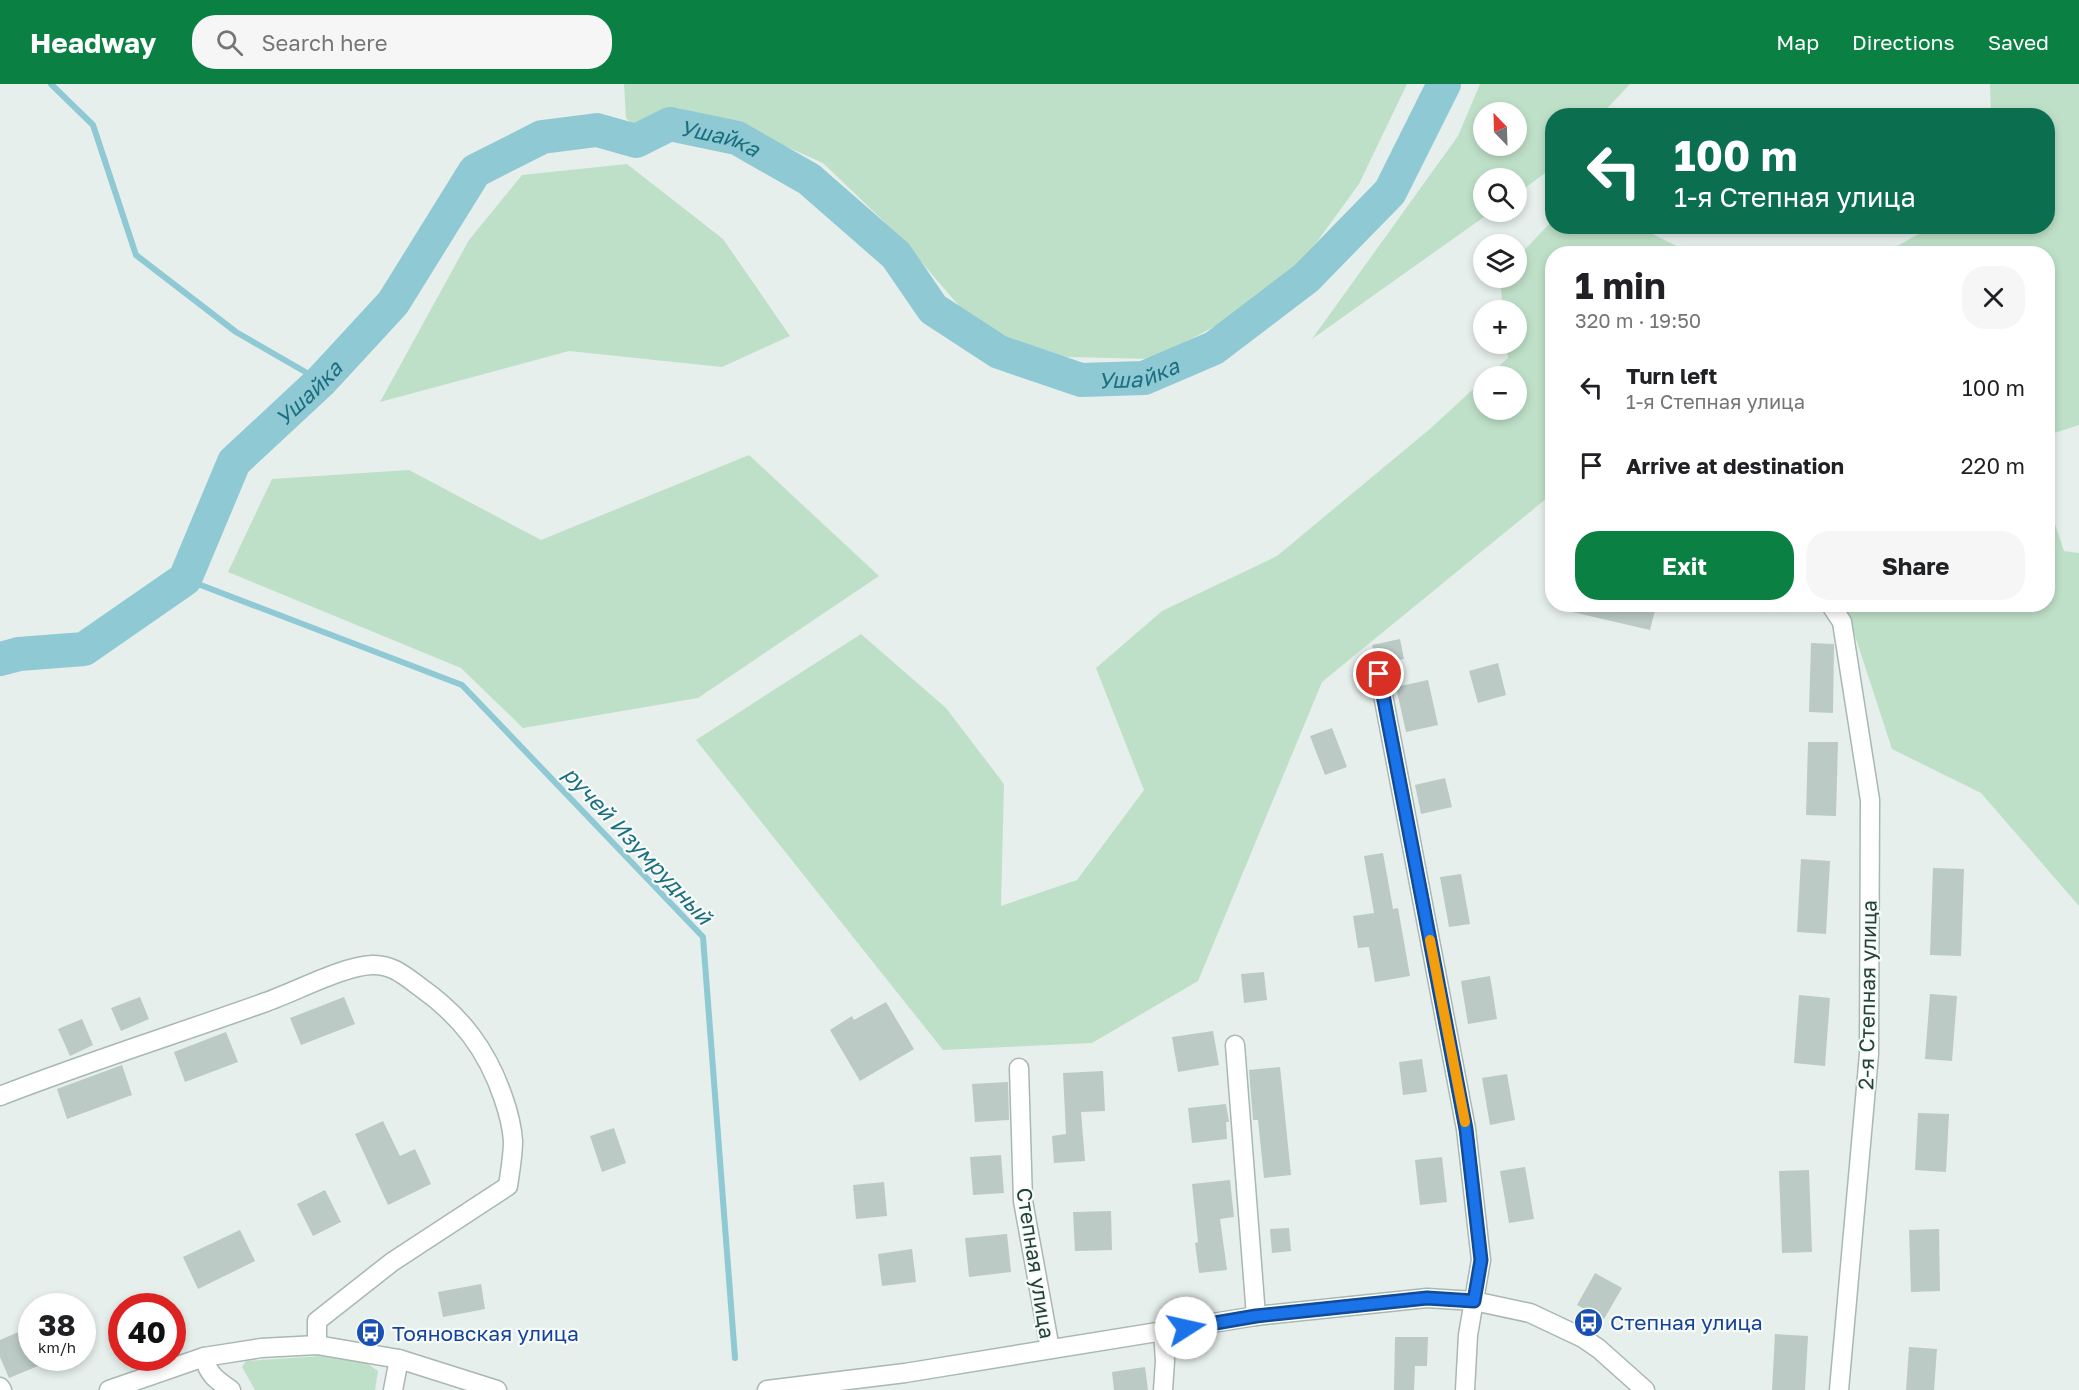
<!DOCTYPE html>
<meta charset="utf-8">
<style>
:root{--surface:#fff;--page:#f6f6f6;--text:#202124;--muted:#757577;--accent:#0b8043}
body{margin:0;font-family:"Golos Text",sans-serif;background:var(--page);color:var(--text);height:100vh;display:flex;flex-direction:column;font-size:22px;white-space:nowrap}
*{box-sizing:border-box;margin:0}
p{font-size:20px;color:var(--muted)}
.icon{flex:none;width:33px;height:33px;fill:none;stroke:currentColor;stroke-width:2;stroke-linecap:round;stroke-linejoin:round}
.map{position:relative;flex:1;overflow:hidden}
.drawer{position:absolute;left:1545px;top:162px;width:510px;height:366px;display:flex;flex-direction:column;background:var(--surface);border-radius:24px;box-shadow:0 3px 9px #0003}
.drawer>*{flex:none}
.top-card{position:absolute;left:1545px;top:24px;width:510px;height:126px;border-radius:24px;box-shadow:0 3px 9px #0003;background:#0b6e4f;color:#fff;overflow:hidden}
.needle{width:39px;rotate:337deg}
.controls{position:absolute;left:1473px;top:18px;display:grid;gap:12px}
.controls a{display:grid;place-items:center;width:54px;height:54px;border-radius:50%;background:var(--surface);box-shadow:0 3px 9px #0003;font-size:30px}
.speed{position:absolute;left:18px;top:1209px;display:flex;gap:12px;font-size:30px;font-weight:700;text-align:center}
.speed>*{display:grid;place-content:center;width:78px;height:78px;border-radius:50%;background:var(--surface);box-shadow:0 3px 9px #0003;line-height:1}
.speed small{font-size:15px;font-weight:400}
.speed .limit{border:9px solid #d22;background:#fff;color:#111}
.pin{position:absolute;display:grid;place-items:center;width:51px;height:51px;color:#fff;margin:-26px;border:3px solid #fff;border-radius:50%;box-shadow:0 2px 6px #0007}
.me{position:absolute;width:66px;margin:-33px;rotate:80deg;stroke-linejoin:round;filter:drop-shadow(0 0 4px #0008)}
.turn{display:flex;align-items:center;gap:21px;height:126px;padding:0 30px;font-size:27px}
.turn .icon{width:78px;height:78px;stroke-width:2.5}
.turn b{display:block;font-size:42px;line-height:51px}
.round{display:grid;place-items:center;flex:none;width:63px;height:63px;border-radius:24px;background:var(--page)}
.overview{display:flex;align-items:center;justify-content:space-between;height:102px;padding:0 30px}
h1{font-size:36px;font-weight:700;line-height:45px}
.action{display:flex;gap:12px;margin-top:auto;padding:12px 30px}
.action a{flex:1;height:69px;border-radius:24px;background:var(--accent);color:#fff;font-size:24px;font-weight:700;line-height:69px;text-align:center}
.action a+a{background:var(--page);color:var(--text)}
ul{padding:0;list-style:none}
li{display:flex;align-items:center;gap:18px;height:78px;padding:0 30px}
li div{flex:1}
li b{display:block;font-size:22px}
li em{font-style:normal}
header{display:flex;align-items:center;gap:36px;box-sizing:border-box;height:84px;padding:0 30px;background:var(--accent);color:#fff}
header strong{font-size:28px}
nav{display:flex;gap:33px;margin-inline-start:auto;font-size:21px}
.search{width:420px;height:54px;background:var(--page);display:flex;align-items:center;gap:15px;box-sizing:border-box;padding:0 21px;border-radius:24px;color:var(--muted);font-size:22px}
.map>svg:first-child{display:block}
.green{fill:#bfe0c8;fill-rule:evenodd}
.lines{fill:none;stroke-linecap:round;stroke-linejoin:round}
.stream{stroke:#8ec9d4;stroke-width:6}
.river{stroke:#8ec9d4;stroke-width:34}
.building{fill:#bbcac4}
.minor-casing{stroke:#a8b8b2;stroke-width:21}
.tertiary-casing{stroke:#a8b8b2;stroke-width:21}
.minor{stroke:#fff;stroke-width:18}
.tertiary{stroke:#fff;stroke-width:18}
.route-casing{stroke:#114b97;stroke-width:15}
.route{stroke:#1a73e8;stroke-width:10}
.slow{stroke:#f59e0b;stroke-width:10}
.labels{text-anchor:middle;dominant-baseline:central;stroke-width:4.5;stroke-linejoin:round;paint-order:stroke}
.street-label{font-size:21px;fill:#24423a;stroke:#f7fbf9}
.transit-label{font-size:21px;fill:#164399;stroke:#f7fbf9;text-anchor:start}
.water-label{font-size:22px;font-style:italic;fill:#1c6f80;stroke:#f7fbf9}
</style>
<header>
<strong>Headway</strong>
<div class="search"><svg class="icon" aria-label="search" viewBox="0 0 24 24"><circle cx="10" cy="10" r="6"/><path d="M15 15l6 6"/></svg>Search here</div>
<nav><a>Map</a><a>Directions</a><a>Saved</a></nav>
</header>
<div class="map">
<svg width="2079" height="1306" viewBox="0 0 2079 1306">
<rect width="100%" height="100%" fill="#e6efeb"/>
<g class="green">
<path d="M624,0H1407L1359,100L1298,184L1230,234L1154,275L1067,273L1022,264L972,237L900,153L823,79L740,42L678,24L639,47L626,34Z"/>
<path d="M1480,0H1630L1601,31L1552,32V84L1517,110L1516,94H1484V128H1491L1312,255L1458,52ZM1516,28V62H1484V28Z"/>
<path d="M1990,0H2079V341L2048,351V170L1885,169L1924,147L1927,143L2048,142V32L1991,31Z"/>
<path d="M627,80L723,155L790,252L722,283L569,267L380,318L469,156L522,91Z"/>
<path d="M1552,137V142L1638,143L1691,169L1552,170V410L1322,598L1198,897L1092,959L943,966L696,656L861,550L946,624L1004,700L1001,822L1077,796L1144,706L1096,584L1162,527L1277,472L1431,344L1483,296L1484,326H1516V292H1487L1508,274L1507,260H1516V226H1503L1500,194H1516L1517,174Z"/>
<path d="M749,371L879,492L698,614L523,644L461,584L228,488L272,395L409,386L541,456Z"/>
<path d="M2048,419L2064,467L2079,469V822L1981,709L1892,665L1845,521L2048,520Z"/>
<path d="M321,1272L365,1278L378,1287L375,1306H255L242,1283L246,1277Z"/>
</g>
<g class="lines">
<g class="stream">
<path d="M51,0L93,41L136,171L236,248L321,297"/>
<path d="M185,495L462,601L703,853L735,1274"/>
</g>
<path class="river" id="s1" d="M0,575L19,570L84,565L185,495L234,378L321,297L393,219L475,87L542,53L597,46L636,57L670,40L737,54L809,95L896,171L933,225L999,268L1081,296L1144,294L1214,264L1306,194L1390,108L1444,0"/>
</g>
<g class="building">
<path d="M1569,520H1633L1655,526L1650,546L1568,527Z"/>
<path d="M1400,555L1404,575L1376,579L1372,561Z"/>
<path d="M1811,559L1834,560L1833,629L1809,628Z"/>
<path d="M1498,579L1506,611L1478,619L1469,587Z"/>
<path d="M1428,596L1438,641L1406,648L1396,603Z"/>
<path d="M1332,644L1347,683L1325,691L1310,652Z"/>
<path d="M1808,658H1838L1836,732L1806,731Z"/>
<path d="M1445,694L1452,723L1421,730L1415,701Z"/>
<path d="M1383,769L1393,825L1398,824L1410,892L1375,898L1369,863L1358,864L1353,832L1374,829L1364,772Z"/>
<path d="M1801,775L1830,777L1826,850L1797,848Z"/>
<path d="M1933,784L1964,785L1961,872L1930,871Z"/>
<path d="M1461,790L1470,840L1449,843L1440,793Z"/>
<path d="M1264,888L1267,916L1244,919L1241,890Z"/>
<path d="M1490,892L1497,935L1468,940L1461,897Z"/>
<path d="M1930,910L1957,912L1952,977L1925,975Z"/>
<path d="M1799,911L1830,914L1825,982L1794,979Z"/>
<path d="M140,913L149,935L121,947L111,924Z"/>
<path d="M344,913L355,940L301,961L290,934Z"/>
<path d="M886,918L914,965L860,997L830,946L852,932L854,936Z"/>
<path d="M82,935L93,961L70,972L58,945Z"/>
<path d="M1213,947L1219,981L1178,988L1172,953Z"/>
<path d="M226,948L238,978L185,998L174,968Z"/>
<path d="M1422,975L1427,1008L1403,1011L1399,978Z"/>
<path d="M122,981L132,1011L67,1035L57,1005Z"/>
<path d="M1280,983L1291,1091L1264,1094L1258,1036H1253L1249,986Z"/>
<path d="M1103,987L1105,1027L1081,1028L1085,1077L1054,1079L1052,1052L1066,1050L1063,989Z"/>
<path d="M1507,990L1515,1036L1490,1041L1482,994Z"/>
<path d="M1008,998L1009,1036L975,1038L972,1000Z"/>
<path d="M1226,1020L1229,1038H1226L1227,1055L1192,1059L1188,1024Z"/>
<path d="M1918,1029L1949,1030L1946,1088L1915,1086Z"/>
<path d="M383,1037L400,1072L415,1065L431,1100L388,1121L355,1050Z"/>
<path d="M614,1044L626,1079L602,1088L590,1052Z"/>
<path d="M1001,1071L1004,1109L973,1111L970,1073Z"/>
<path d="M1442,1073L1447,1118L1420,1121L1415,1076Z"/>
<path d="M1525,1083L1534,1135L1509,1139L1500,1087Z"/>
<path d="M1809,1086L1812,1168L1782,1169L1779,1087Z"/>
<path d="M1230,1096L1234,1133L1220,1135L1227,1186L1199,1189L1195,1159L1198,1158L1192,1100Z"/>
<path d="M884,1098L887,1132L856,1135L853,1101Z"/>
<path d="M325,1106L341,1138L313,1152L297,1120Z"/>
<path d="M1111,1127L1112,1166L1075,1167L1073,1128Z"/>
<path d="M1289,1144L1291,1167L1272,1169L1270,1145Z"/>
<path d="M1939,1145L1940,1207L1911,1208L1909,1146Z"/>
<path d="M240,1146L255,1177L198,1205L183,1173Z"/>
<path d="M1007,1150L1011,1188L969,1193L965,1154Z"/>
<path d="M912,1165L916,1198L882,1202L878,1170Z"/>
<path d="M1595,1189L1622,1204L1604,1235L1577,1221Z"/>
<path d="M481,1200L485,1225L443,1233L438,1208Z"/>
<path d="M23,1246L32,1267V1274H34L38,1282L9,1294L0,1273V1256Z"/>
<path d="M1775,1250L1808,1252L1805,1306H1772Z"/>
<path d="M1395,1253H1428L1427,1282H1415L1414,1306H1394Z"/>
<path d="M1909,1263L1937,1265L1934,1306H1906Z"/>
<path d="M1145,1283L1148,1306H1114L1112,1288Z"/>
</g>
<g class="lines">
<defs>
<g id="minor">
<path d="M1830,520L1842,538L1870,716L1869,970L1839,1306"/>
<path d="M1379,590L1466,1045L1481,1176L1468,1251L1465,1306"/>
<path d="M1235,961L1256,1232"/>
<path d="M1019,984L1023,1117L1050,1265"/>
<path d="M0,1012C87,978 177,950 266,918C295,908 343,882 372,881C392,880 405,892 420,903C461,932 487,966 503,1013C508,1027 512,1042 513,1057C513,1072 510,1088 508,1102L392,1178L317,1237V1261"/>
<path d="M1163,1247L1165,1277L1163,1306"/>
<path d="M204,1273C208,1290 216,1296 231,1306"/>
<path d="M0,1303L2,1306"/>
<path d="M393,1306L399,1275"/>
</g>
<g id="tertiary">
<path d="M109,1306L204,1273L261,1264L317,1261L399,1275L497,1306"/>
<path d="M767,1306L905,1289L1256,1232L1427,1214L1474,1217L1530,1229L1583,1254L1599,1265L1645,1306"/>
</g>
</defs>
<use href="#minor" class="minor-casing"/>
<use href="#tertiary" class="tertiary-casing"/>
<use href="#minor" class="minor"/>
<use href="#tertiary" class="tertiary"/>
</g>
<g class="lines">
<defs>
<path id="route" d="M1186,1244L1256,1232L1427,1214L1474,1217L1481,1176L1466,1045L1379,590"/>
</defs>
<use href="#route" class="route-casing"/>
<use href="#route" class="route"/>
<path class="slow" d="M1430,856L1465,1038"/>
</g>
<defs>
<symbol id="bus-disc" viewBox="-11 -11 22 22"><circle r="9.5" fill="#1a4fb4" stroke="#f7fbf9"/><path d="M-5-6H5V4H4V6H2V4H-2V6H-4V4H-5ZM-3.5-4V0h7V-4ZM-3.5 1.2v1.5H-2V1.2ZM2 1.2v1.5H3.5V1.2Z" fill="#fff"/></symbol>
</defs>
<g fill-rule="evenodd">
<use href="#bus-disc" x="1572" y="1222" width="33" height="33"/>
<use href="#bus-disc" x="354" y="1232" width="33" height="33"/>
</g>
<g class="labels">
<g class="street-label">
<text transform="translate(1867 911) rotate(-89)">2-я Степная улица</text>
<text transform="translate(1036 1179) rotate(81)">Степная улица</text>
</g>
<g class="transit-label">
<text x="1610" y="1238">Степная улица</text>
<text x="392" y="1249">Тояновская улица</text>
</g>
<g class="water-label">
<text stroke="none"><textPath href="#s1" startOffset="976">Ушайка</textPath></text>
<text stroke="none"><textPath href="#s1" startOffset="1480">Ушайка</textPath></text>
<text stroke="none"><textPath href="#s1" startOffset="436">Ушайка</textPath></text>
<text transform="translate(638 761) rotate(47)">ручей Изумрудный</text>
</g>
</g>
</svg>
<div class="controls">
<a><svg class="needle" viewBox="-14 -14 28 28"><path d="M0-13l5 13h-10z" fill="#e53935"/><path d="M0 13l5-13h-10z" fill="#757577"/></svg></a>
<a><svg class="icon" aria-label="search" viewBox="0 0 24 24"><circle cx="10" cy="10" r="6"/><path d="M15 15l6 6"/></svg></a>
<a><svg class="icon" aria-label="layers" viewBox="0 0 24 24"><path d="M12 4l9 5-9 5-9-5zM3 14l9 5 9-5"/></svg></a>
<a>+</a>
<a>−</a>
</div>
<div class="speed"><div>38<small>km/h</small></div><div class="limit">40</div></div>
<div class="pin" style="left:1379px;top:590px;background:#d93025"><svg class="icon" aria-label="arrive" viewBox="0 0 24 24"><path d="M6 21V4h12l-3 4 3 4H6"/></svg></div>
<svg class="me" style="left:1186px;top:1244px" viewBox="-20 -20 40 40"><circle r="19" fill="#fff"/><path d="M0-13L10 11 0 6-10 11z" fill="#1a73e8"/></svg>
<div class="top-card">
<div class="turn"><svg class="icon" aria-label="left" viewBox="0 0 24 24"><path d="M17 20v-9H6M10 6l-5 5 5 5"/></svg><div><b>100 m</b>1-я Степная улица</div></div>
</div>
<section class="drawer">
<div class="overview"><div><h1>1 min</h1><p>320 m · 19:50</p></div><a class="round"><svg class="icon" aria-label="close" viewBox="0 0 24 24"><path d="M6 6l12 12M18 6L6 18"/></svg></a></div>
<ul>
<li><svg class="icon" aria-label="left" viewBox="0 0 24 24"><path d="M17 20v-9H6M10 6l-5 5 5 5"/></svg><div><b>Turn left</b><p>1-я Степная улица</p></div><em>100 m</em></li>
<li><svg class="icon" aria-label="arrive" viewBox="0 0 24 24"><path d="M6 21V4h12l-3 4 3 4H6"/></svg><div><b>Arrive at destination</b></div><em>220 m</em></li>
</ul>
<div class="action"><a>Exit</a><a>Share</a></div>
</section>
</div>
